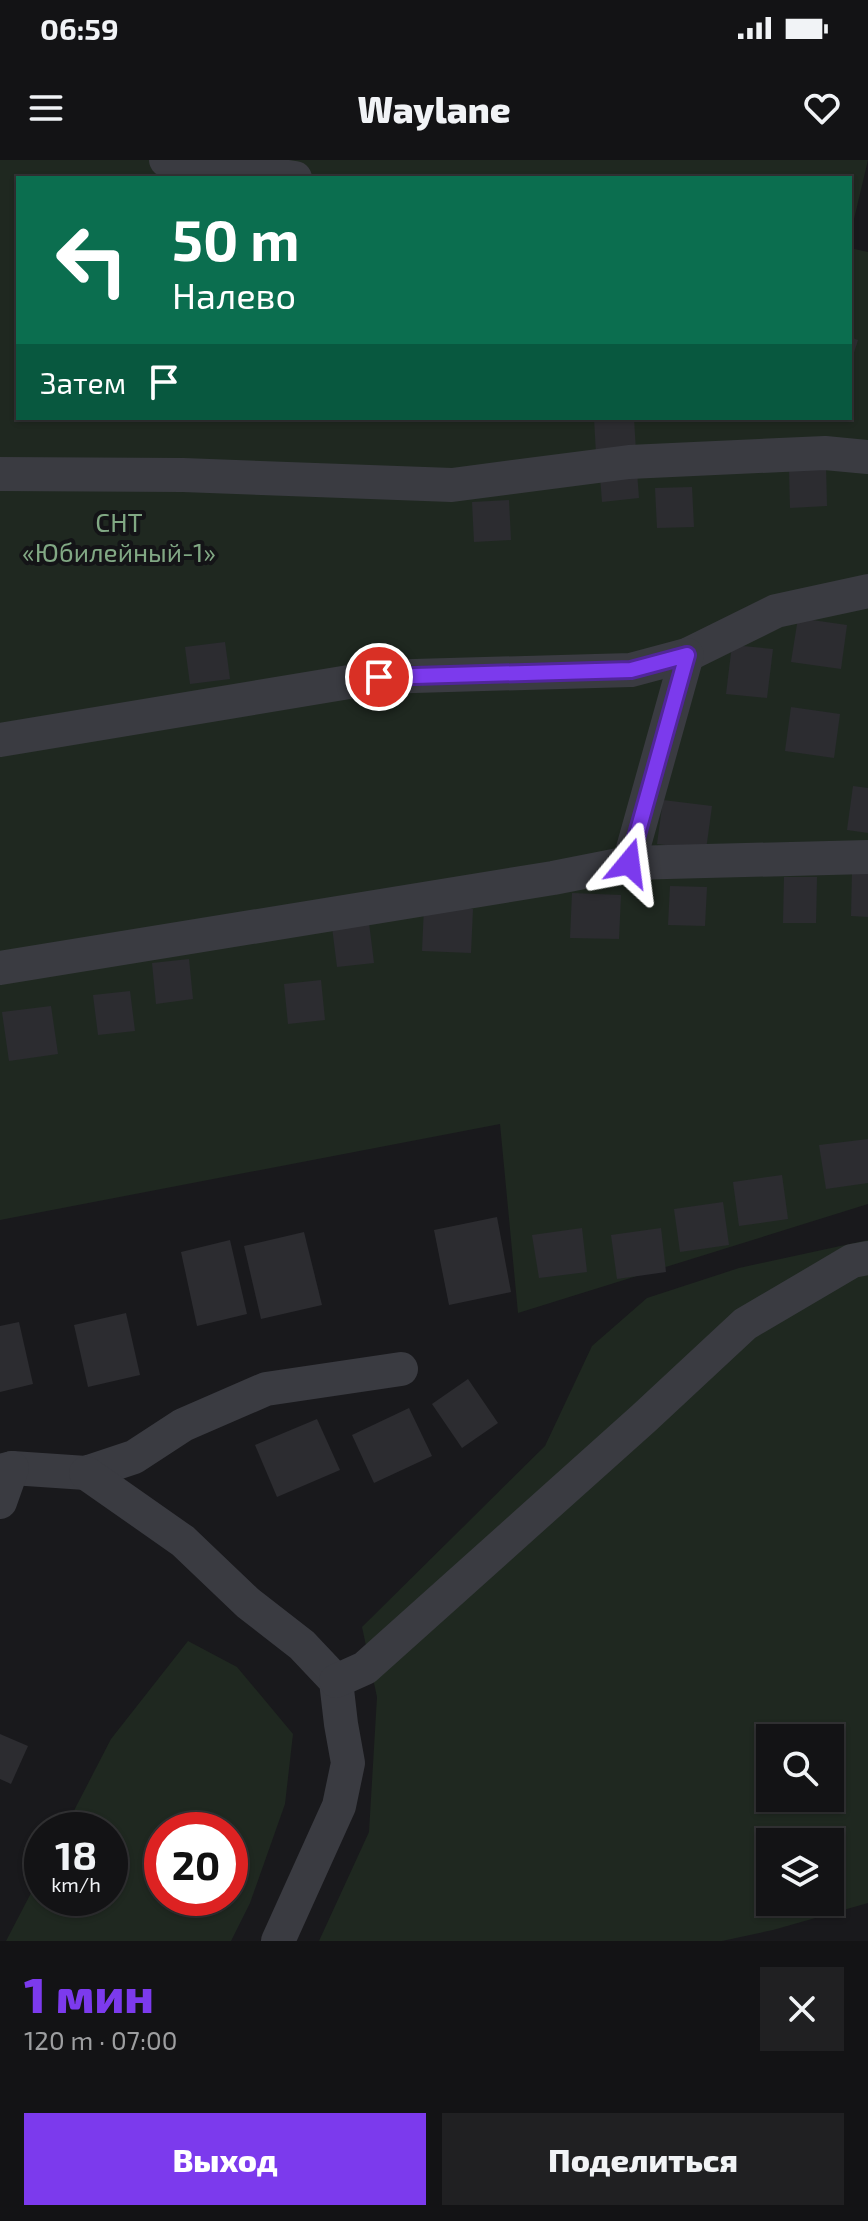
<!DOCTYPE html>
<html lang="ru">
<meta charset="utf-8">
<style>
:root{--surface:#131315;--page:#202022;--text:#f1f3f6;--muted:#9d9ea0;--line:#323234;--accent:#7c3aed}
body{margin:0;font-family:"Exo 2",sans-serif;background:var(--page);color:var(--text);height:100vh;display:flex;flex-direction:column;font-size:30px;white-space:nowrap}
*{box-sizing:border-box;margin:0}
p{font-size:26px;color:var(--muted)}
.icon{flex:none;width:44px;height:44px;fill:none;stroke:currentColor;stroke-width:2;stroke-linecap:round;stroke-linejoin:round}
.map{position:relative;height:1781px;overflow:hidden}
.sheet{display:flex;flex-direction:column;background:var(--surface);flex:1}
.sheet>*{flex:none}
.guide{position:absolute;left:16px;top:16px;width:836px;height:244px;border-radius:0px;box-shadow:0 2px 6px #0004,0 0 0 2px var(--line);background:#0b6e4f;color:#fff;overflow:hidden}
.controls{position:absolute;left:756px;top:1564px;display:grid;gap:16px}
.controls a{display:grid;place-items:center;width:88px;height:88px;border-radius:0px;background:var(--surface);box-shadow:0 2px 6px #0004,0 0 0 2px var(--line);font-size:40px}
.speed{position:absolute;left:24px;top:1652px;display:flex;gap:16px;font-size:40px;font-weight:700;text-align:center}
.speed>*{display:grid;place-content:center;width:104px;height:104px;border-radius:50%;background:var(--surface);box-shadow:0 2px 6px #0004,0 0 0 2px var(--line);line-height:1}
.speed small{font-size:20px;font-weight:400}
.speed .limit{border:12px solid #d22;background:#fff;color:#111}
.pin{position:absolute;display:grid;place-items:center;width:68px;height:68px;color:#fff;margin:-34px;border:4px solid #fff;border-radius:50%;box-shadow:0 2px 8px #0007}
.me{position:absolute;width:88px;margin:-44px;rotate:16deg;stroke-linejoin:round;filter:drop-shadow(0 0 6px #0008)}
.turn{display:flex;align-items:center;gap:28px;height:168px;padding:0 24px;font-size:36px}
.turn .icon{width:104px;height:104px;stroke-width:2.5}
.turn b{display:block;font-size:56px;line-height:68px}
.then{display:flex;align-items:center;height:76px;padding:0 24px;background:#0003;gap:16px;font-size:30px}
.round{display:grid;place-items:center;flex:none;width:84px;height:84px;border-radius:0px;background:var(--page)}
.headline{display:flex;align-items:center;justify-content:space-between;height:136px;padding:0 24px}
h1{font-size:48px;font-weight:800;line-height:60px;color:var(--accent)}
.action{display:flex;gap:16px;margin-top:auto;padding:16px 24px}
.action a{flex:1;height:92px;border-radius:0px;background:var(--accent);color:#fff;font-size:32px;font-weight:800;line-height:92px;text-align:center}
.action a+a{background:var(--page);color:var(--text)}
.status{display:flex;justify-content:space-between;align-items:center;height:56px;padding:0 40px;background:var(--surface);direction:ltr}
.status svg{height:22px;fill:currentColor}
header{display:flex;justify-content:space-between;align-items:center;height:104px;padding:0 24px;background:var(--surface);font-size:36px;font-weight:800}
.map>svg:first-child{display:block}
.green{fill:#1f2820;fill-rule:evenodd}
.building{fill:#2c2c30}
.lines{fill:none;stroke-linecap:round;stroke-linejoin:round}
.minor{stroke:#3a3b41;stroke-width:34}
.route-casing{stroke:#51269a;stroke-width:20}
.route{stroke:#7c3aed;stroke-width:14}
.labels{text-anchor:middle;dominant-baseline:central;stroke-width:8;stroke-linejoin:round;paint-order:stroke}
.park-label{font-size:26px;fill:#81a884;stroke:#141417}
</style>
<div class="status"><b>06:59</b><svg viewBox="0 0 49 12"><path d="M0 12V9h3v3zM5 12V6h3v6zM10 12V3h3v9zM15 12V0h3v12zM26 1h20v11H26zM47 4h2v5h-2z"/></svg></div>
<header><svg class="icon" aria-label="menu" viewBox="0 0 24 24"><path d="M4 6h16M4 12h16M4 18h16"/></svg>Waylane<svg class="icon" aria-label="heart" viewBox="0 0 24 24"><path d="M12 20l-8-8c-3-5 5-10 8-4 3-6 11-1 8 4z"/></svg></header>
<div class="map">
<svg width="868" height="1781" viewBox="0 0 868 1781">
<rect width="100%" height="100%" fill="#19191c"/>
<g class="green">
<path d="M0,0H868L850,76V18H18V258H850V88L868,92V1044L518,1153L500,964L0,1060Z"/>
<path d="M868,1080V1743L773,1770L722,1781H319L369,1672L377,1537L362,1467L545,1286L592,1186L647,1138L739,1108ZM770,1578H830V1638H770ZM770,1682H830V1742H770Z"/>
<path d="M188,1481L237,1507L293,1574L285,1644L250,1743L231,1781H6L42,1712V1738H110V1670H64L111,1579ZM230,1670V1738H162V1670Z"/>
</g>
<g class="building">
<path d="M850,177L858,180L851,202H850Z"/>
<path d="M594,258H634L636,292L596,294Z"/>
<path d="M826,306L827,346L790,348L789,308Z"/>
<path d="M637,312L639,338L602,342L600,316Z"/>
<path d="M692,327L694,367L657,368L655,328Z"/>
<path d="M509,340L511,380L474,382L472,342Z"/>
<path d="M798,458L847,465L841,509L791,502Z"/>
<path d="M225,482L230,519L190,524L185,487Z"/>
<path d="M732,485L773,489L767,538L726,534Z"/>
<path d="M791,547L840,554L834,598L785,591Z"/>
<path d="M853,626L868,628V673L847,670Z"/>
<path d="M663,640L712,646L706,690L657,684Z"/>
<path d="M852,712L868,713V757L851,756Z"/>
<path d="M784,717H817L816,763H783Z"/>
<path d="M670,726L707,727L705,766L668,765Z"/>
<path d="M572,733L621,735L619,779L570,778Z"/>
<path d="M424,747L473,749L471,793L422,791Z"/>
<path d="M369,763L374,803L337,807L332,767Z"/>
<path d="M189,799L193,839L156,844L152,803Z"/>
<path d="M321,820L325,860L288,864L284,824Z"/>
<path d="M130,831L135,871L98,875L93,835Z"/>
<path d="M51,846L58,894L9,901L2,852Z"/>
<path d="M868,979V1023L826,1029L819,985Z"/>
<path d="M782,1015L788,1059L739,1066L733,1022Z"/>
<path d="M723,1042L729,1085L680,1092L674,1049Z"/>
<path d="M497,1057L511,1132L449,1145L434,1070Z"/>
<path d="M582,1068L587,1112L539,1118L532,1075Z"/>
<path d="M661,1068L666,1112L617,1119L611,1075Z"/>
<path d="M304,1072L322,1145L261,1159L244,1086Z"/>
<path d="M230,1080L247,1154L197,1166L181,1092Z"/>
<path d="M126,1153L140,1215L88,1227L74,1165Z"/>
<path d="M19,1162L33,1224L0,1232V1166Z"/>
<path d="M468,1219L498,1263L462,1288L432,1244Z"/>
<path d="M409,1248L432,1296L374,1323L352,1275Z"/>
<path d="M317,1259L340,1310L277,1337L255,1285Z"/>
<path d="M0,1574L28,1586L11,1624L0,1619Z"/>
</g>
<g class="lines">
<g class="minor">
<path d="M166,0L295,18"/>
<path d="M0,314L183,315L452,325L629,302L825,293L868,297"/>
<path d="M0,580L379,517L631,510L687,495L776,451L868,431"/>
<path d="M629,703L687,495"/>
<path d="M0,808L553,718L629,703L868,697"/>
<path d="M0,1311L12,1308L86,1313L134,1297L183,1265L266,1229L401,1209"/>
<path d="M86,1313L183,1381L248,1443L302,1485L336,1521L341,1564L348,1603L339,1646L278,1781"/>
<path d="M0,1342L12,1308"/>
<path d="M336,1521L365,1508L644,1258L745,1164L852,1101L868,1098"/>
</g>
</g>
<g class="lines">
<defs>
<path id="route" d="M379,517L631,510L687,495L629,703"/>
</defs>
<use href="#route" class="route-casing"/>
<use href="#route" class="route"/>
</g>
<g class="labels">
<g class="park-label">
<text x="119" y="361">СНТ<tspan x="119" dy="30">«Юбилейный-1»</tspan></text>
</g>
</g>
</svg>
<div class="controls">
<a><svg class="icon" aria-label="search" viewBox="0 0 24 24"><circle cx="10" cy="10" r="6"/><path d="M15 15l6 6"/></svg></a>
<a><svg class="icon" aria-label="layers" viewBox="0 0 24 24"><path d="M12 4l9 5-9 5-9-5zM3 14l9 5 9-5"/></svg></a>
</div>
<div class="speed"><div>18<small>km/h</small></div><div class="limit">20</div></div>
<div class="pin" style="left:379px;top:517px;background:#d93025"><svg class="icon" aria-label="arrive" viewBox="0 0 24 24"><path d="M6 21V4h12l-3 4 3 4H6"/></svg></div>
<svg class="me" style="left:629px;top:703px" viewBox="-20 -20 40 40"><path d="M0-17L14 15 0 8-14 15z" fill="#7c3aed" stroke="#fff" stroke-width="4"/></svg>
<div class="guide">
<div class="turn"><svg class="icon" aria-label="left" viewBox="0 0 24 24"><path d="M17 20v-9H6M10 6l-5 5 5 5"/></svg><div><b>50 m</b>Налево</div></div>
<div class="then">Затем<svg class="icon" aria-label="arrive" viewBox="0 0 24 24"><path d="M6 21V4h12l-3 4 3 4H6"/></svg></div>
</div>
</div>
<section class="sheet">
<div class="headline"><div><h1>1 мин</h1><p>120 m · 07:00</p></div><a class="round"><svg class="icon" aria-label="close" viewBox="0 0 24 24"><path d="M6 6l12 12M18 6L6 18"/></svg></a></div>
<div class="action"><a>Выход</a><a>Поделиться</a></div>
</section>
